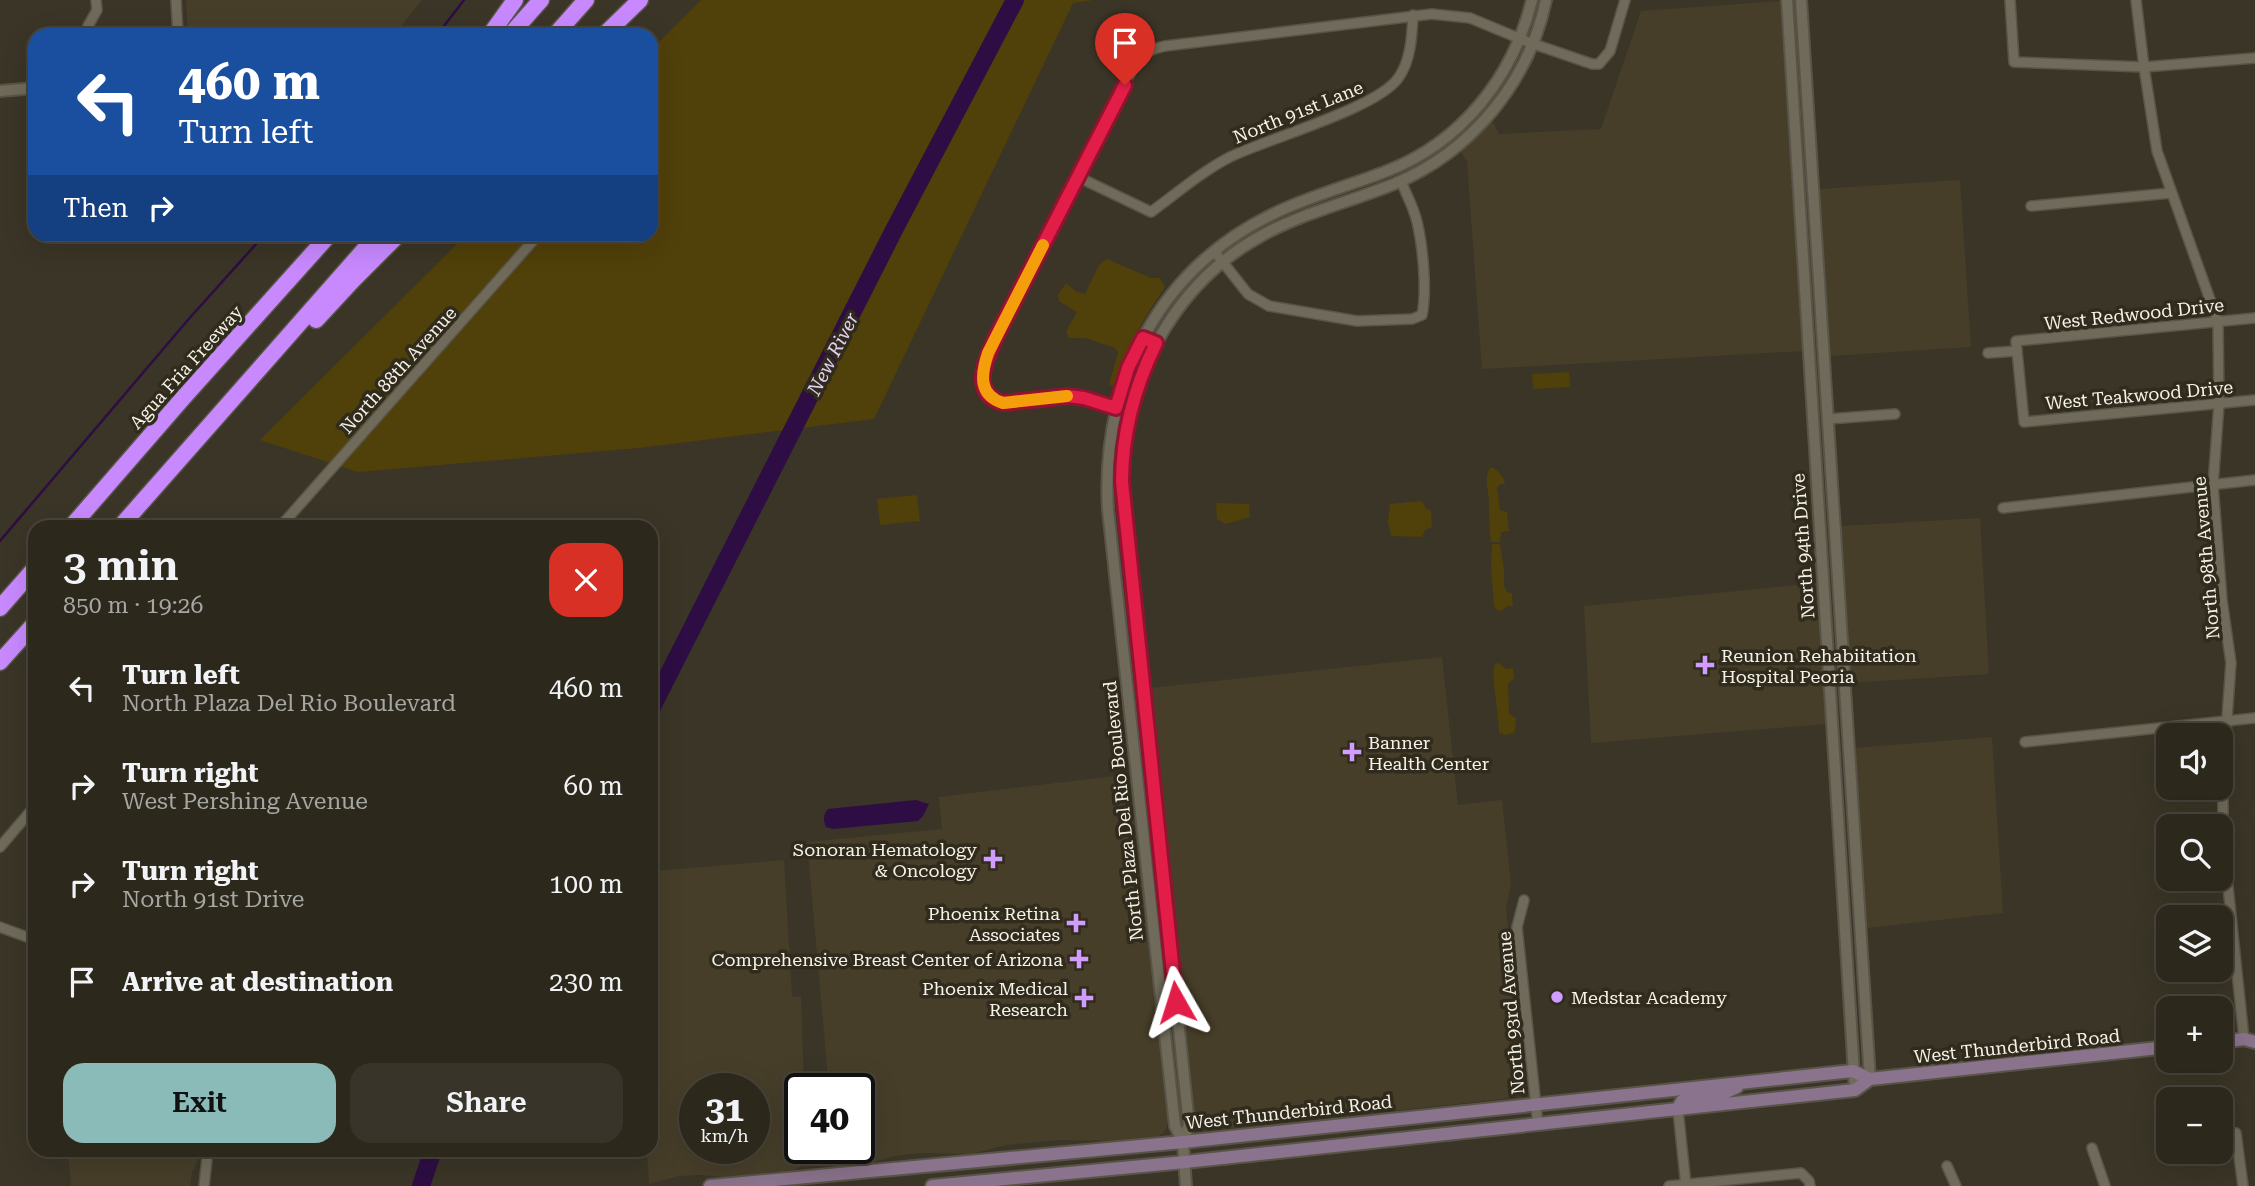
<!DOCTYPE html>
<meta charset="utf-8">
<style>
:root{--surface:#2c281c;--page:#383429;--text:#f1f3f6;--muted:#a6a6a3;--line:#48443b;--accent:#8bbbb9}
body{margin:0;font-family:"Roboto Serif",serif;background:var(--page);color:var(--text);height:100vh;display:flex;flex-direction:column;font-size:26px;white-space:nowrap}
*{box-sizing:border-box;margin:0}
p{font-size:23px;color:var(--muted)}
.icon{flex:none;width:38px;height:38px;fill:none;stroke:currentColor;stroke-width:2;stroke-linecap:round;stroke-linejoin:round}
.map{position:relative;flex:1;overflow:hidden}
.side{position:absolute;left:28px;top:520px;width:630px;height:637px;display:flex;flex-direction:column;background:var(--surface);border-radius:21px;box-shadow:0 7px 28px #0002,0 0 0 2px var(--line)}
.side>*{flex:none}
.banner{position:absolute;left:28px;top:28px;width:630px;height:214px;border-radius:21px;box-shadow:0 7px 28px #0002,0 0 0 2px var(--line);background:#1a4fa0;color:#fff;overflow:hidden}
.controls{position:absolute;left:2156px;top:723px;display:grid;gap:14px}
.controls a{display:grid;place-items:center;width:77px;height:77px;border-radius:14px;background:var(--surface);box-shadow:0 7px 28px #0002,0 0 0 2px var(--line);font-size:35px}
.speed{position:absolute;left:679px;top:1073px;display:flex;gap:14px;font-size:35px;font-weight:700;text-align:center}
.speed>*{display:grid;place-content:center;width:91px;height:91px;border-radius:50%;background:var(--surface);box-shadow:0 7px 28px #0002,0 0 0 2px var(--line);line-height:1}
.speed small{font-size:18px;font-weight:400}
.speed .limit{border:4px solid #111;border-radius:10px;background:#fff;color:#111}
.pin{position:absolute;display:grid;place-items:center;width:60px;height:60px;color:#fff;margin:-72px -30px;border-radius:50% 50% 50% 0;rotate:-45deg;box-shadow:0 0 7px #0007}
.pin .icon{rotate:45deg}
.me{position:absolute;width:77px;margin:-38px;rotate:354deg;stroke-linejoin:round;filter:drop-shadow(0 0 5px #0008)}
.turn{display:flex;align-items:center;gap:24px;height:147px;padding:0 35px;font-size:32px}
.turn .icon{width:91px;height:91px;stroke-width:2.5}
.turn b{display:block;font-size:49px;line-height:60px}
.then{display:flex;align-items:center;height:66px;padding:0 35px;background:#0003;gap:14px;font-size:26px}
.round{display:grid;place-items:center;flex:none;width:74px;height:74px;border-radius:21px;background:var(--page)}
.summary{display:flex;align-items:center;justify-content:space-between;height:119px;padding:0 35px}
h1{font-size:42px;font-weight:600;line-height:52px}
.action{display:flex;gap:14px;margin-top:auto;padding:14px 35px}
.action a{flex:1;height:80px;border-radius:21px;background:var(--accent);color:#111;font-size:28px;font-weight:600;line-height:80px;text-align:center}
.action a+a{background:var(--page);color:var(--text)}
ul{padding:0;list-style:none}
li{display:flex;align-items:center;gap:21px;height:98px;padding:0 35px}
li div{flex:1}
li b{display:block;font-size:26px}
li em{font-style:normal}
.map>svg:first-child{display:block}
.built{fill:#463e29;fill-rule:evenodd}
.green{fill:#50400a}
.water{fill:#2d0d43}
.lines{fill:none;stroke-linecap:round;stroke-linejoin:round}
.stream{stroke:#2d0d43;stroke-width:2.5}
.river{stroke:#2d0d43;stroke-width:18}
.minor-casing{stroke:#585447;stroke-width:12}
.tertiary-casing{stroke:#585447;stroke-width:14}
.secondary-casing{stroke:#585447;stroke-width:16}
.motorway-casing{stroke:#585447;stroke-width:19}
.minor{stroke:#706a5a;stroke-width:9}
.tertiary{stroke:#706a5a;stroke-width:10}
.secondary{stroke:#8a738c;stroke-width:12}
.motorway{stroke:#c889ff;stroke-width:16}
.route-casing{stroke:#92132f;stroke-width:18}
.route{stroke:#e11d48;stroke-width:12}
.slow{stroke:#f59e0b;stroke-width:12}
.poi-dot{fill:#d09dff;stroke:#302b1c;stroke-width:2.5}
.labels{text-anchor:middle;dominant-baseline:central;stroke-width:7;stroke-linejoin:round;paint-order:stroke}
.street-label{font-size:18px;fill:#f5f2e8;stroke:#302b1c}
.poi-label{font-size:18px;fill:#f5f2e8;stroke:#302b1c;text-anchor:end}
.water-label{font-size:19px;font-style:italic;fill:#e2d1f4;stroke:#302b1c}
</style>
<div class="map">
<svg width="2255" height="1186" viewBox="0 0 2255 1186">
<rect width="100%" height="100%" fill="#3a3526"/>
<g class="built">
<path d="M186,0H422L394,35H188Z"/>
<path d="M1780,1L1803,351L1482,369L1467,162L1461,152L1492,121L1499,134L1601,129L1641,11Z"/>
<path d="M1960,180L1971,347L1830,356L1819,189Z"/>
<path d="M1980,518L1989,674L1850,683L1840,526Z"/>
<path d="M1817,583L1826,724L1591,743L1584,606Z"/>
<path d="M1442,657L1458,805L1502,800L1511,884L1506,908L1525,1084L1522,1091L1518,1095L1503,1099L1205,1131L1201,1129L1194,1123L1149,688Z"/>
<path d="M1992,737L2003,913L1866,928L1854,748Z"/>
<path d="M1131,774L1168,1118V1124L1164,1132L1159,1136L1108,1141L1060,1140L1006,1145L972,1154L920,1153L894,1156L871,1163L853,1164L847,1161L839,1148H859V1088H829L807,842L942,829L939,797Z"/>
<path d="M784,860L792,996L801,997L804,1088H800V1148H806L805,1164L795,1170L723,1177L701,1175L679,1176L649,1184L647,1150H651V878L654,871ZM695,1088H754V1148H695Z"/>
<path d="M68,1150H203L192,1172L190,1186H71Z"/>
</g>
<g class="green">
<path d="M701,0H1094L1073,3L874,419L639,448L358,472L260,440L466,235L651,234V50Z"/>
<path d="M1107,259L1151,278H1160L1165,287C1143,319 1126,350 1113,386L1109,384L1118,353L1115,348L1085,338H1069L1066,331L1077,312L1059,301L1058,295L1066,283L1077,292L1085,294L1099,265Z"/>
<path d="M1569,372L1570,387L1533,389L1532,374Z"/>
<path d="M1490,468C1497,467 1505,478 1505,484H1501L1497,487L1500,510L1507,512L1509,531L1501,532L1500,542H1491C1489,528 1489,516 1489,502C1489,490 1483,479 1490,468Z"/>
<path d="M917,495L920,521L880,525L877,499Z"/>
<path d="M1422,501L1426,509L1431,510L1432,527L1425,530L1422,537L1391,536L1388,522L1390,504Z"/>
<path d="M1216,503L1249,504L1250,517L1226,524L1217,519Z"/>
<path d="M1492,544H1500L1504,570V586L1507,592L1512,593L1513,606H1508L1501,611L1496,610L1494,605L1491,567Z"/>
<path d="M1499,663L1506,669L1513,668L1514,678L1508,684L1509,714L1516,718L1515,732L1506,735L1499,733C1500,715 1490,678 1495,664Z"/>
</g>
<path class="water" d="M916,800L929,804L923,816L918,821L833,829L826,827C823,819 823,815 828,809Z"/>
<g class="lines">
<g class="stream">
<path d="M437,35L464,0"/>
<path d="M0,541L187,321L265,234"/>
</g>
<g class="river">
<path d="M651,709L895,228L1015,0"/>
<path d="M421,1186L433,1150"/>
</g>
<defs>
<g id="minor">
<path d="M176,0L178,35"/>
<path d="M2010,0L2014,62L2144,67L2255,58"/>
<path d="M2136,0L2144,67L2157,151L2218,322L2219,404L2213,485L2222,600L2231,663L2223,773V839L2244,1039"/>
<path d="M88,26L97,10L96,0"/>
<path d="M1078,177L1151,212C1177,193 1201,172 1230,157C1269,138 1379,108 1399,77C1411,60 1412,35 1413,15"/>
<path d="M2031,206L2171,193"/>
<path d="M1214,251L1248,294L1269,306L1357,321L1412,319L1422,315C1427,290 1423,247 1417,222C1414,208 1406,194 1401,181"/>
<path d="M2255,318L2016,341L2024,422L2255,400"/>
<path d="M1988,353L2017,351"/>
<path d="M1116,408L1084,398L1068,396L1003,403L992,400L986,394L984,367L997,333L1136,62C1145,52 1152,49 1165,46L1432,14L1470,18L1528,42L1592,64H1599L1610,51L1625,0"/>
<path d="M1828,419L1895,414"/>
<path d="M2003,508L2255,480"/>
<path d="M280,527L539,234"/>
<path d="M2025,742L2255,718"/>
<path d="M0,847L35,806"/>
<path d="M1524,900L1517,927L1538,1125"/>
<path d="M0,927L35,940"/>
<path d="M1678,1110L1686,1186"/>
<path d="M2236,1133L2243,1186"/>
<path d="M2092,1148L2105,1186"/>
<path d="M1947,1166L1956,1186"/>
<path d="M204,1186L208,1150"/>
<path d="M1669,1186L1801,1173L1809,1181L1810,1186"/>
</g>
<g id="tertiary">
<path d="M1787,0L1855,1090"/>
<path d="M1801,0L1870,1079"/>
<path d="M0,91L35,88"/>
<path d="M1183,1142L1189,1125L1122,482C1122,383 1172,285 1261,236C1302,213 1350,202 1394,184C1471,152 1529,82 1546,0"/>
<path d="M1186,1186L1183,1142L1175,1126L1108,510C1101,384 1157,270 1273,214C1309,196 1349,186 1387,171C1462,142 1513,77 1532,0"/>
</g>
<g id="secondary">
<path d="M2221,1042L2244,1039L2255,1042"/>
<path d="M1678,1108L1682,1101L1724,1093L1737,1087"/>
<path d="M710,1186L1183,1142L1843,1072L1853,1071L1870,1079"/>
<path d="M932,1186L1185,1162L1855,1090L1870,1079L2168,1047"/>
</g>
<g id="motorway">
<path d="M490,35L515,0"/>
<path d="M510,35L541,0"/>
<path d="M555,35L586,0"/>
<path d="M604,35L640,0"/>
<path d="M316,320L353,280L399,234"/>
<path d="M71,527L183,398L330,234"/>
<path d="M120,527L378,234"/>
<path d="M0,608L35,568"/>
<path d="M0,662L35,623"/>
</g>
</defs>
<use href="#minor" class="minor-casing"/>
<use href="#tertiary" class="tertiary-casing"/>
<use href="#secondary" class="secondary-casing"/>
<use href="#motorway" class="motorway-casing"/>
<use href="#minor" class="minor"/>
<use href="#tertiary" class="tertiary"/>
<use href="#secondary" class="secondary"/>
<use href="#motorway" class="motorway"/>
</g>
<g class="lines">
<defs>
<path id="route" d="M1125,85L998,333C987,356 968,393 1003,403L1068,396L1084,398L1116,408L1128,368L1143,338L1156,343C1134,388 1122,432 1122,482L1176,1002"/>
</defs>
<use href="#route" class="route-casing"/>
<use href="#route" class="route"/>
<path class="slow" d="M1043,245L988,353C981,374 978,395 1003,403L1067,396"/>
</g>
<g class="poi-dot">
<path d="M1701.5 654.5h7v7h7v7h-7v7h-7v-7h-7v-7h7z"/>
<path d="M1348.5 741.5h7v7h7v7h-7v7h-7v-7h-7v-7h7z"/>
<path d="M989.5 848.5h7v7h7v7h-7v7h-7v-7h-7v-7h7z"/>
<path d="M1072.5 912.5h7v7h7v7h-7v7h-7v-7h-7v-7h7z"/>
<path d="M1075.5 948.5h7v7h7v7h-7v7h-7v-7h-7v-7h7z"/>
<circle cx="1557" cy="997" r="7"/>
<path d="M1080.5 987.5h7v7h7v7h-7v7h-7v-7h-7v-7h7z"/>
</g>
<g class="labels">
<g class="street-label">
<text transform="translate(1298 112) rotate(-22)">North 91st Lane</text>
<text transform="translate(2134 314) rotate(-6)">West Redwood Drive</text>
<text transform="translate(186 367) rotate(-48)">Agua Fria Freeway</text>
<text transform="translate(398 370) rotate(-48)">North 88th Avenue</text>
<text transform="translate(2139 395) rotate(-5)">West Teakwood Drive</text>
<text transform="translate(1803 546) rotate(-94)">North 94th Drive</text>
<text transform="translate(2206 558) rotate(-95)">North 98th Avenue</text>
<text transform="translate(1123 811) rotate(-96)">North Plaza Del Rio Boulevard</text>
<text transform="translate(1511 1013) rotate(-95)">North 93rd Avenue</text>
<text transform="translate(2017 1046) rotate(-6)">West Thunderbird Road</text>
<text transform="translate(1289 1112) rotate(-6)">West Thunderbird Road</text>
</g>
<g class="poi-label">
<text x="1721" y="655" text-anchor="start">Reunion Rehabiitation<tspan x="1721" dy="21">Hospital Peoria</tspan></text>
<text x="1368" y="742" text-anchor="start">Banner<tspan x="1368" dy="21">Health Center</tspan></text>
<text x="977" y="849">Sonoran Hematology<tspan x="977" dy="21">&amp; Oncology</tspan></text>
<text x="1060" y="913">Phoenix Retina<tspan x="1060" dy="21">Associates</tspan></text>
<text x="1063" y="959">Comprehensive Breast Center of Arizona</text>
<text x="1068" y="988">Phoenix Medical<tspan x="1068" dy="21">Research</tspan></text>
<text x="1571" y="997" text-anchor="start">Medstar Academy</text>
</g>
<g class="water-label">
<text transform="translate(833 354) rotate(-63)">New River</text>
</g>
</g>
</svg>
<div class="controls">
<a><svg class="icon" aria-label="sound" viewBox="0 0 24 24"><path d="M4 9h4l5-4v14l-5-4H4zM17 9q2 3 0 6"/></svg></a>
<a><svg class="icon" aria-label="search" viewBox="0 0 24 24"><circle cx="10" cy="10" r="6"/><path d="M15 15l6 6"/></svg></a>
<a><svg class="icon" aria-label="layers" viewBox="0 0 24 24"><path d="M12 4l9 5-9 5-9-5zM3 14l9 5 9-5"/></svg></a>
<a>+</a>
<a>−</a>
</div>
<div class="speed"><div>31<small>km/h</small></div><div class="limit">40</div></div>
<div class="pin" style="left:1125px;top:85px;background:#d93025"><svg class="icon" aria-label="arrive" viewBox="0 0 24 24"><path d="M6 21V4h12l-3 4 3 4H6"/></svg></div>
<svg class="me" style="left:1176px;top:1002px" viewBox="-20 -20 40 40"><path d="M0-17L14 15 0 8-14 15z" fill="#e11d48" stroke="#fff" stroke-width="4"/></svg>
<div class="banner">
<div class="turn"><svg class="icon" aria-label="left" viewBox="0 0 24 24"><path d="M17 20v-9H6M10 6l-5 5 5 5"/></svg><div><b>460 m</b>Turn left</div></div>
<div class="then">Then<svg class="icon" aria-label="right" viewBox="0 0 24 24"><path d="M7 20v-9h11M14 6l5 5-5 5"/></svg></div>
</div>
<section class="side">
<div class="summary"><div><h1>3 min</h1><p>850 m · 19:26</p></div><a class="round" style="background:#d93025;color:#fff"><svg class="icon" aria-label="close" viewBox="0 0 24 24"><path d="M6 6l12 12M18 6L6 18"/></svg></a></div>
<ul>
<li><svg class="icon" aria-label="left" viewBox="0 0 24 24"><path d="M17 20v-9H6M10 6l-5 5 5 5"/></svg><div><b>Turn left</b><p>North Plaza Del Rio Boulevard</p></div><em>460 m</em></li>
<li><svg class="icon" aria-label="right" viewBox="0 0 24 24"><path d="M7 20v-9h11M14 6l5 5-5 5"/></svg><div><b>Turn right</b><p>West Pershing Avenue</p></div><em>60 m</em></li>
<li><svg class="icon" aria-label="right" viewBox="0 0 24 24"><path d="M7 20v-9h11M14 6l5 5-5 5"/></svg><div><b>Turn right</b><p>North 91st Drive</p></div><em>100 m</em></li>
<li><svg class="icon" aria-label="arrive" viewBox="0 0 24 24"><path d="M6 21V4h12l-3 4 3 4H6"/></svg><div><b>Arrive at destination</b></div><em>230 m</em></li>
</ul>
<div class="action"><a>Exit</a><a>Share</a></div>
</section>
</div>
